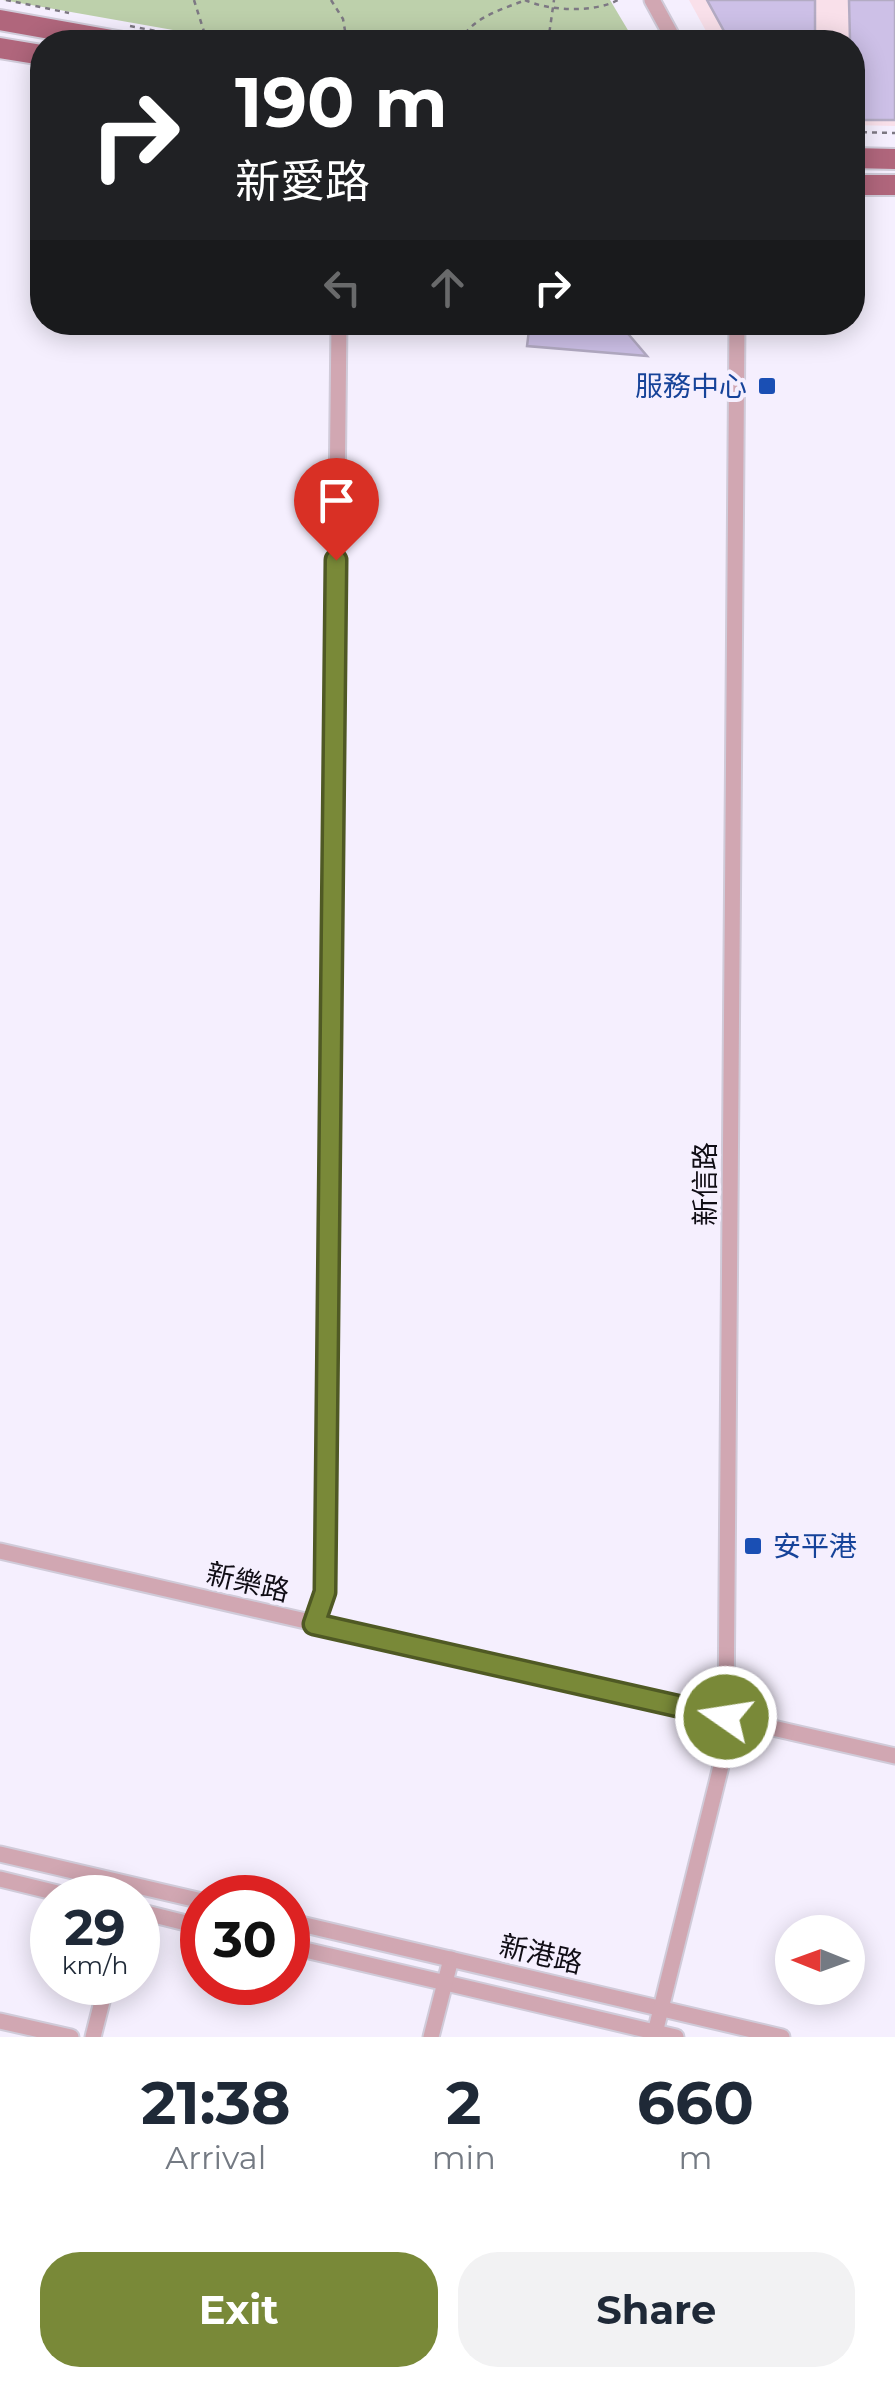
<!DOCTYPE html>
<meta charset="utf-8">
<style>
:root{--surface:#fff;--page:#f2f2f3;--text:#1f2937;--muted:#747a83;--accent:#798938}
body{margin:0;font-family:Montserrat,"Noto Sans TC",sans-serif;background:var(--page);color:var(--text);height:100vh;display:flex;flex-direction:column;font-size:38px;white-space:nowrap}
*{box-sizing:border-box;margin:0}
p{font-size:32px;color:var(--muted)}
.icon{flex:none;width:55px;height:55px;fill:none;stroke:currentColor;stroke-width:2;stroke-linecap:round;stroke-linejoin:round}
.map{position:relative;height:2037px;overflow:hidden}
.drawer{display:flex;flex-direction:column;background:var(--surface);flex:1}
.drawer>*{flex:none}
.banner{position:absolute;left:30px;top:30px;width:835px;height:305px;border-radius:40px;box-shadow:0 5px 25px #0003;background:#202124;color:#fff;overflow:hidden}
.needle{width:65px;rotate:271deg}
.tools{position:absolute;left:775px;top:1915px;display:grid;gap:20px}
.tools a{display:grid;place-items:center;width:90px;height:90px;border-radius:50%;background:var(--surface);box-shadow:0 5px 25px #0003;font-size:50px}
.speed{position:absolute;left:30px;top:1875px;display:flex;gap:20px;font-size:50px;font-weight:700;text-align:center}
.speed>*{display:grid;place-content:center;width:130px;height:130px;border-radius:50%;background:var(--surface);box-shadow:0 5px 25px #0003;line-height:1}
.speed small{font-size:25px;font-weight:400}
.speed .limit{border:15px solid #d22;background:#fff;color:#111}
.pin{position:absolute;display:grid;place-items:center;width:85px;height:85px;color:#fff;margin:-102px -42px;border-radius:50% 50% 50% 0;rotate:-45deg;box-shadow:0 0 10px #0007}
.pin .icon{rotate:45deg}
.me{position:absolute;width:110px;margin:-55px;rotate:283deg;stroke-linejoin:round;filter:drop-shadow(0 0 8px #0008)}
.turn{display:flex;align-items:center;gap:35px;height:210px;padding:0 40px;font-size:45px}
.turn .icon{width:130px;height:130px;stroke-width:2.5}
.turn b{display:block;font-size:70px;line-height:85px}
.lanes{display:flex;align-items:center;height:95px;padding:0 40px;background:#0003;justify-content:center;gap:50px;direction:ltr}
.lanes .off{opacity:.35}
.eta{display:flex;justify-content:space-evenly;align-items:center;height:170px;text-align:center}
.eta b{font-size:60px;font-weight:700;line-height:70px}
.primary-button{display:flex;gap:20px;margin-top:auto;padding:20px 40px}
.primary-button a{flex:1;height:115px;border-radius:40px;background:var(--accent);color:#fff;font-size:40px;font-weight:700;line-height:115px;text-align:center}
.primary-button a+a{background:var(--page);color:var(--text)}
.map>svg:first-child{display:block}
.commercial{fill:#f9e0ea}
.green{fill:#bdd0ab}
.building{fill:#cdc0e7;stroke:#b3abc3;stroke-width:2.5}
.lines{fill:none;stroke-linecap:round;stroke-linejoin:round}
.minor-casing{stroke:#d0cbd9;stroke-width:19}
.major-casing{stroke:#d0cbd9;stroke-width:24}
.path{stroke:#7d7883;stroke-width:2.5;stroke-dasharray:5 5;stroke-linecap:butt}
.minor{stroke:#d1a7b2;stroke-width:15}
.major{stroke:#b0667c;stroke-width:20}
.route-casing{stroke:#4f5924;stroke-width:25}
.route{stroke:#798938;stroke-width:18}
.transit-dot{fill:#1a4fb4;stroke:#f5effe;stroke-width:4}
.labels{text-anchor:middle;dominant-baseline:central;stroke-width:8;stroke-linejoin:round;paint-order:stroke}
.transit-label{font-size:28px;fill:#164399;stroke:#f5effe;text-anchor:end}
.street-label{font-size:28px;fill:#100d15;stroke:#f5effe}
</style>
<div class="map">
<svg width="895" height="2037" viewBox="0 0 895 2037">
<rect width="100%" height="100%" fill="#f5effe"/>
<path class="commercial" d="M689,0H895V126L853,125L852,42H712Z"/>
<path class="green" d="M3,0H610L635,42H241Z"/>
<g class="building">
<path d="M707,0H815V42H730Z"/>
<path d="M849,0H895V120H852Z"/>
<path d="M530,322H618L647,356L527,346Z"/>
</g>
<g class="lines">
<defs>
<g id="minor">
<path d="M652,0L675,42"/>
<path d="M0,1551L895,1756"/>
<path d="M315,1623L325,1592L339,322"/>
<path d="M0,1854L202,1901"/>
<path d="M0,1879L78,1898"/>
<path d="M138,1911L202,1927"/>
<path d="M288,1921L782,2037"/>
<path d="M288,1946L676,2037"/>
<path d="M0,2021L71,2037"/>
<path d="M93,2037L107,1982"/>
<path d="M431,2037L451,1959"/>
<path d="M654,2037L722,1762L726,1717L737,322"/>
</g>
<g id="major">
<path d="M0,20L123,42"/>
<path d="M0,48L42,55"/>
<path d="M852,158L895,159"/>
<path d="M852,185H895"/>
</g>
</defs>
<use href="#minor" class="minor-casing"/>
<use href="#major" class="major-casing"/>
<g class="path">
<path d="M6,0L69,13"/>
<path d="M194,0L207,41"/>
<path d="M331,0L343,19L347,42"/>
<path d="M525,0C549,11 594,13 618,0"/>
<path d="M130,26L212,42"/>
<path d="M460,42C471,18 500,10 523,1"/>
<path d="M548,42L554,0"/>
<path d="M852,132L895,133"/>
</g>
<use href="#minor" class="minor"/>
<use href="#major" class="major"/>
</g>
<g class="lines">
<defs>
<path id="route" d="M336,560L325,1592L314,1624L726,1717"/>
</defs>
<use href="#route" class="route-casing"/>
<use href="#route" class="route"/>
</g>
<g class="transit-dot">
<rect x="757" y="376" width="20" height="20" rx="5"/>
<rect x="743" y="1536" width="20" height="20" rx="5"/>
</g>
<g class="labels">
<g class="transit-label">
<text x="747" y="386">服務中心</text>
<text x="773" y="1546" text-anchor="start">安平港</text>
</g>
<g class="street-label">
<text transform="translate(705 1184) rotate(-90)">新信路</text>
<text transform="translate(248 1582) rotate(13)">新樂路</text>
<text transform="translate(541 1954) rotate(13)">新港路</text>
</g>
</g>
</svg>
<div class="tools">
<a><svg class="needle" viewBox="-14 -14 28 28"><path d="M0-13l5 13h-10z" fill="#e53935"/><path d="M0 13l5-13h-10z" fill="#747a83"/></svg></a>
</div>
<div class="speed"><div>29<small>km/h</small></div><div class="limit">30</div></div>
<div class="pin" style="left:336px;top:560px;background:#d93025"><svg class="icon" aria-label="arrive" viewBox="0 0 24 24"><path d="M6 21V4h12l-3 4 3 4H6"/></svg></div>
<svg class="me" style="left:726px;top:1717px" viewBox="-20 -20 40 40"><circle r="17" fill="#798938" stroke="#fff" stroke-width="3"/><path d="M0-11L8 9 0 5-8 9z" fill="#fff"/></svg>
<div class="banner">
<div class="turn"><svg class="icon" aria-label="right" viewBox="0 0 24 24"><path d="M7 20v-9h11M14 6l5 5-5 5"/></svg><div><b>190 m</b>新愛路</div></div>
<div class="lanes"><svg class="icon off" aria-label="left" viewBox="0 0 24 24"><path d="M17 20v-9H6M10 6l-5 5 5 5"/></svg><svg class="icon off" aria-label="ahead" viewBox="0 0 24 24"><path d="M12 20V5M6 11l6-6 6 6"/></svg><svg class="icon" aria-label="right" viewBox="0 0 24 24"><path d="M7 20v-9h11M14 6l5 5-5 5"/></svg></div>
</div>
</div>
<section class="drawer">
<div class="eta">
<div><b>21:38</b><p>Arrival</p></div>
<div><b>2</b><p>min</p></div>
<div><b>660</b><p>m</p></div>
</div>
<div class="primary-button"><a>Exit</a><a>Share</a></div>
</section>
